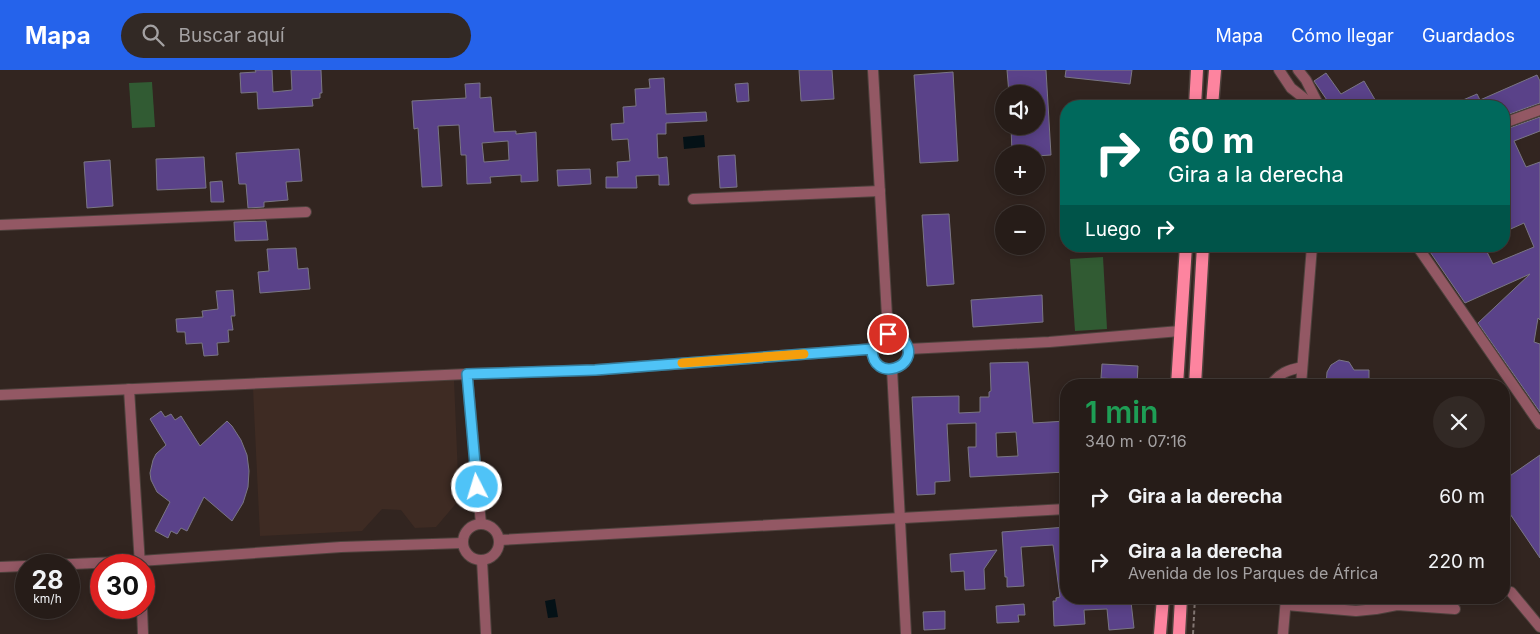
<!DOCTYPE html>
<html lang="es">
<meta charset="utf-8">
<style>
:root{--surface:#261c18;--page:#322925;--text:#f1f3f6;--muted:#a4a1a2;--line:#423a37;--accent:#2563eb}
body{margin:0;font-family:Inter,sans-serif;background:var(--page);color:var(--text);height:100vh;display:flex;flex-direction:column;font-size:19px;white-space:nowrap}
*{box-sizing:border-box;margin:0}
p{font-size:16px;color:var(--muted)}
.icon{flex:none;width:28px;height:28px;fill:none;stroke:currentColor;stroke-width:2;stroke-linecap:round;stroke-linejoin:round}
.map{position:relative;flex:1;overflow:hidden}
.sheet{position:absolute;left:1060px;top:309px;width:450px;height:225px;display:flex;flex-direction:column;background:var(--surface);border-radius:20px;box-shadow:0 2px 12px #0003,0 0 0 1px var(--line)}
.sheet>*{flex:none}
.top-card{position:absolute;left:1060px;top:30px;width:450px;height:152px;border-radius:20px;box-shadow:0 2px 12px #0003,0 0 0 1px var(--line);background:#00695c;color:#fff;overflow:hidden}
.tools{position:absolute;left:995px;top:15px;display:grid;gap:10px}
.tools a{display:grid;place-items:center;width:50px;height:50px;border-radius:50%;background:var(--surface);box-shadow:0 2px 12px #0003,0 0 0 1px var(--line);font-size:25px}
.speed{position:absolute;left:15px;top:484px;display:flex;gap:10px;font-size:25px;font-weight:700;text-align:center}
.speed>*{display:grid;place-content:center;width:65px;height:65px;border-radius:50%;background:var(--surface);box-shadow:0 2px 12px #0003,0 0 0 1px var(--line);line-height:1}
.speed small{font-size:12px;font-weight:400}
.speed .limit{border:8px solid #d22;background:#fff;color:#111}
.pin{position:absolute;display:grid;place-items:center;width:42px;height:42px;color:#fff;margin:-21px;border:2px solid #fff;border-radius:50%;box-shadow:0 1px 5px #0007}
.me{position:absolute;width:55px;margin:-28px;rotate:355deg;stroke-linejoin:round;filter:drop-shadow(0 0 4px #0008)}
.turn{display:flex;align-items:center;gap:18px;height:105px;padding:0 25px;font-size:22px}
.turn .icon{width:65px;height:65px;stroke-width:2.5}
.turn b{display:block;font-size:35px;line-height:42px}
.then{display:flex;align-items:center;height:48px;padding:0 25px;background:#0003;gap:10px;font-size:19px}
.round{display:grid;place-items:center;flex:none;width:52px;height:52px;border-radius:26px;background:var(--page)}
.head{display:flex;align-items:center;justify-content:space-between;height:85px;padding:0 25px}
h1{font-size:30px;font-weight:600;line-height:38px;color:#1e9e55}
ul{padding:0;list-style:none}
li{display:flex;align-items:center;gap:15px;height:65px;padding:0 25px}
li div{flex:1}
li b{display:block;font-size:19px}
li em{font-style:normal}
header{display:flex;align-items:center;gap:30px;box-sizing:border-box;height:70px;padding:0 25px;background:var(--accent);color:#fff}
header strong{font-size:24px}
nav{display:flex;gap:28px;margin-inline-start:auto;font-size:18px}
.search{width:350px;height:45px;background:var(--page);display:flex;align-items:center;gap:12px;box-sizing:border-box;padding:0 18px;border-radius:28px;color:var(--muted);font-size:19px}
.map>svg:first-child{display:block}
.built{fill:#3e2b23}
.green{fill:#315b33}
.water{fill:#041116}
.building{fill:#5a4289;stroke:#7a7684;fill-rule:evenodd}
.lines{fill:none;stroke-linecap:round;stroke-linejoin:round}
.minor-casing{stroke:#4e423d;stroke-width:12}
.primary-casing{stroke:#4e423d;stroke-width:15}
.path{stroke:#847874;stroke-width:2;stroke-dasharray:4 2.5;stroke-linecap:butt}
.minor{stroke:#935864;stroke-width:10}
.primary{stroke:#fd849f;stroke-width:12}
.route-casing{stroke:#337fa1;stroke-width:12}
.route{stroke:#4fc3f7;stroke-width:9}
.slow{stroke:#f59e0b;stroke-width:9}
</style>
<header>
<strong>Mapa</strong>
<div class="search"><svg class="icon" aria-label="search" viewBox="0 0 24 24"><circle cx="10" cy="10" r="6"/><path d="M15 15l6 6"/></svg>Buscar aquí</div>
<nav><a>Mapa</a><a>Cómo llegar</a><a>Guardados</a></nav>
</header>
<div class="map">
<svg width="1540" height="564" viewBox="0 0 1540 564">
<rect width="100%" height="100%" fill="#322520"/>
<path class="built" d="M454,310L459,430L436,457L415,458L401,440L382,439L362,461L260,466L253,319Z"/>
<g class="green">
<path d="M152,12L155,57L132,58L129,13Z"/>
<path d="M1103,187L1107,259L1075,261L1070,189Z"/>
</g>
<g class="water">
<path d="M704,65L705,77L684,79L683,67Z"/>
<path d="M555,529L558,547L548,548L545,531Z"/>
</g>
<g class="building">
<path d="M255,0H272L273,22L292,20L291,0H321L322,23H320V28L312,29L313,36L258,39L257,22L241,23L240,3L256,2Z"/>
<path d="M799,0H832L834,29L801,31Z"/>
<path d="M1007,0H1046L1051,85L1036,86V84H1012L1011,56H1036V24H1009Z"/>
<path d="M1066,0H1132L1130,14L1065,7Z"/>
<path d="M953,2L958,91L920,93L914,5Z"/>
<path d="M1326,3L1341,24L1364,11L1377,33L1371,36H1331L1314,11Z"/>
<path d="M1537,5L1540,11V33L1504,46V36H1449L1477,24L1480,30Z"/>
<path d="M664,8L666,44L706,42L707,51L666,53V64H657L658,88L667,87L669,115H659V105L636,106L637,118H606V107H618L617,92L630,91L628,69L612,70L611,54L624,53L623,37L636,36L635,19L650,18L649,9Z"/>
<path d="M480,13V28L491,27L494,62L516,61V64L536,62L538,111L521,112V105L490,107L491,113L467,114L466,85H461L459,55L438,56L442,116L422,117L418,58L414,59L412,31L466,28L465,14ZM508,71L509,90L484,92L482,73Z"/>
<path d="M748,13L749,31L737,32L735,14Z"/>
<path d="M1540,47V61L1514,71L1526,97L1540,92V250L1538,248L1534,272L1540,274V342L1478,253L1530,204L1465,233L1426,176H1484L1493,194L1534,177L1524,153L1504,162V60Z"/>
<path d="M299,79L302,111L286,112L288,130L264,132V137L248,138L246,114H239L236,83Z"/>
<path d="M735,85L737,117L720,118L718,86Z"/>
<path d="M204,87L206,118L157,120L156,89Z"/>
<path d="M110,90L113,136L87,138L84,92Z"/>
<path d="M590,99L591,114L558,116L557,100Z"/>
<path d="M222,111L224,132H211L210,112Z"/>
<path d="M949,144L954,214L927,216L922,145Z"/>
<path d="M266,151L268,170L235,171L234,152Z"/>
<path d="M296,178L298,199L308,198L310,219L260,223L258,202L269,201L267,179Z"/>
<path d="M233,220L235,246H231L233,260H228L229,272L217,273L218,285L204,286L202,273L186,274L185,262H177L176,249L203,247L202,241L218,239L216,221Z"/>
<path d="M1042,225L1043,252L973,257L971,230Z"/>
<path d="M1339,290L1349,292L1354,300H1369V315H1326L1327,302L1331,295Z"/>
<path d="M1028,292L1033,353L1066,351V402L970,407L968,377H976V353L947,354L950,411L935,412V424L917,425L912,327L959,326V343L980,342V327H989V322L991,321L990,293ZM1016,362L1018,386L997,387L996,363Z"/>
<path d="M1102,294L1138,296L1137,315H1116L1117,309L1101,308Z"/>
<path d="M161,341L165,347L171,344L175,350L181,346L200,376L227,351L232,356L241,370L247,385L249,401L248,417L243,433L232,451L204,427L187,461L181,458L177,464L171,461L168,468L155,461L170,432L157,422L151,410L150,403L153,390L156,384L166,375L150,349Z"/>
<path d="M1540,385V488L1504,435V410Z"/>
<path d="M1066,457V529L1106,528V534L1131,532L1134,558L1109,560L1107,539L1084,540L1085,554L1054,556L1053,531H1056V528L1060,527L1053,475L1021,477L1024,516L1007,517V507H1005L1002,462Z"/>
<path d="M997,480L984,499L985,519L965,520L964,501L951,502L950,484Z"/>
<path d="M1024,534L1025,545H1018L1019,552L997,553L996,536Z"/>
<path d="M945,541V559L924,560L923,542Z"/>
</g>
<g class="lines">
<defs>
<g id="minor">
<path d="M873,0L888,264"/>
<path d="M1279,0L1291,18L1314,36"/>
<path d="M1298,0L1306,10L1319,36"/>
<path d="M1504,53L1540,40"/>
<path d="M693,129L880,121"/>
<path d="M0,155L306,142"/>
<path d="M1417,176L1540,354"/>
<circle cx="890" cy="281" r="18"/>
<path d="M908,279L1049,272L1180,261"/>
<path d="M892,299L906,564"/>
<path d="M467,304L481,454"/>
<path d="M1271,315C1279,303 1288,300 1302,297"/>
<path d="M1301,315L1312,176"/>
<path d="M129,319L140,495"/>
<path d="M0,325L467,304L595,300L872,279"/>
<circle cx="481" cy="472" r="18"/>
<path d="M499,470L1066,439"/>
<path d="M482,490L486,564"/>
<path d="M50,495L140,491L341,477L463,473"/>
<path d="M0,497L26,496"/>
<path d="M1511,522L1540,557"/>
<path d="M1286,535L1356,541L1376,539L1397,535L1455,539"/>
<path d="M142,538L143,564"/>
<path d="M1283,564L1286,528"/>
</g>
<g id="primary">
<path d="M1195,36L1197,0"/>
<path d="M1212,36L1215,0"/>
<path d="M1177,315L1186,176"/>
<path d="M1195,315L1203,176"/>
<path d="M1160,564L1163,528"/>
<path d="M1179,564L1181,528"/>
</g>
</defs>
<use href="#minor" class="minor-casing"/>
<use href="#primary" class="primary-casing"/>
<path class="path" d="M1193,564L1195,528"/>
<use href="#minor" class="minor"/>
<use href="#primary" class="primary"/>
</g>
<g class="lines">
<defs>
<path id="route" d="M477,417L467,304L595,300L872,279C872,314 922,297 905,272C901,265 895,263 888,264"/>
</defs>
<use href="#route" class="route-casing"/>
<use href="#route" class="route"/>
<path class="slow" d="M682,293L804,284"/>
</g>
</svg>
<div class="tools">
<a><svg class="icon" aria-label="sound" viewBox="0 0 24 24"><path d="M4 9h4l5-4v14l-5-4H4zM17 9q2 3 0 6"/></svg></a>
<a>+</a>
<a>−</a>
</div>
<div class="speed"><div>28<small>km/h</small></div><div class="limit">30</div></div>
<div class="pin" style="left:888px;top:264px;background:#d93025"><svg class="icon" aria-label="arrive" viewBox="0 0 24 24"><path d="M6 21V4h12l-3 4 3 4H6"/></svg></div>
<svg class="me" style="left:477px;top:417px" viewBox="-20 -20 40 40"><circle r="17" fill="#4fc3f7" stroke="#fff" stroke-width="3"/><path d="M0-11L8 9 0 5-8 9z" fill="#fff"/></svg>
<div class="top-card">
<div class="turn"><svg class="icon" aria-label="right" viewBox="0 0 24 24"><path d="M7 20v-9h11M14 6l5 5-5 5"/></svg><div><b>60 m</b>Gira a la derecha</div></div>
<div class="then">Luego<svg class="icon" aria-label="right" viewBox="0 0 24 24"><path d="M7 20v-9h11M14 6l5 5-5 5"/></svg></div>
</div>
<section class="sheet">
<div class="head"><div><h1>1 min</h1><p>340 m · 07:16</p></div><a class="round"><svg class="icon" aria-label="close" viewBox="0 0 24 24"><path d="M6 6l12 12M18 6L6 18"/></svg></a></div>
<ul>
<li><svg class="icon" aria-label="right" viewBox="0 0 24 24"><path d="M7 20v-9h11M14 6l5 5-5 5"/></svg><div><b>Gira a la derecha</b></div><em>60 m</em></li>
<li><svg class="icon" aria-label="right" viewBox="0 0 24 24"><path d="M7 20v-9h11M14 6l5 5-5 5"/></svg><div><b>Gira a la derecha</b><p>Avenida de los Parques de África</p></div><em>220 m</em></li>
</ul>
</section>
</div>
